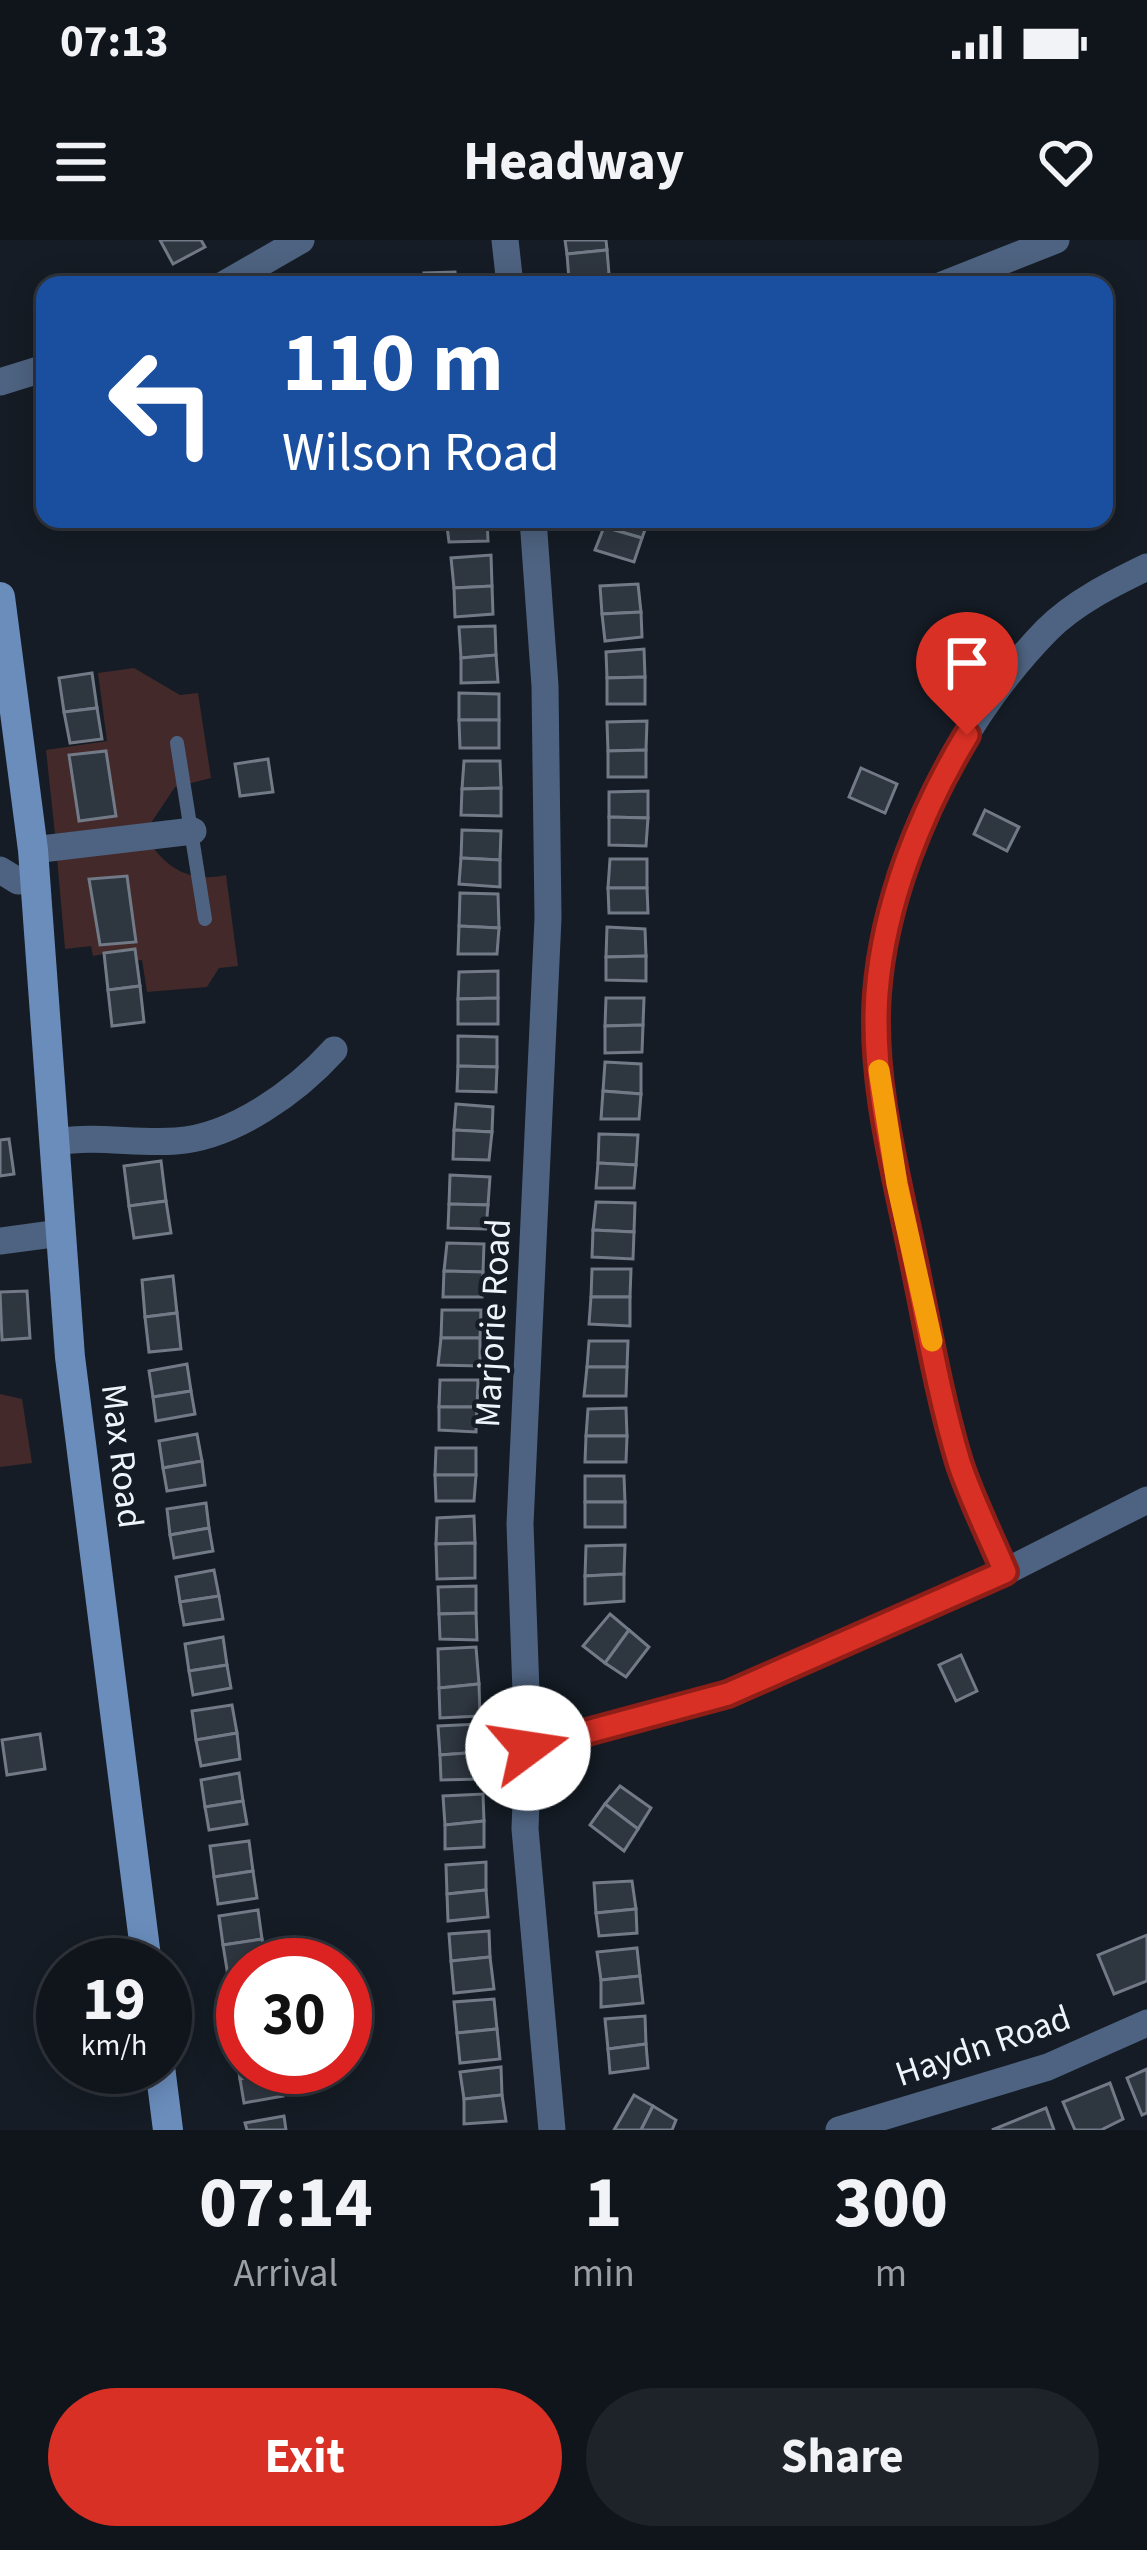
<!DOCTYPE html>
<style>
:root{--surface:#10151c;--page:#1e2229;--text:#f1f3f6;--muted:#9c9fa3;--line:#30343b;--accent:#d93025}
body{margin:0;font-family:"Source Sans 3",sans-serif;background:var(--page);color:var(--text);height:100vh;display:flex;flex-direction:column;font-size:45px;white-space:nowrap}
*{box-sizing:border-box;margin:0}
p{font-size:39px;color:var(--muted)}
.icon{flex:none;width:66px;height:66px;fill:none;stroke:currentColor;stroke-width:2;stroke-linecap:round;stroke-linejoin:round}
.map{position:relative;height:1890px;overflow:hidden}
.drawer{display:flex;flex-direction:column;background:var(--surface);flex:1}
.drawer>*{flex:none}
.banner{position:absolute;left:36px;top:36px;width:1077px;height:252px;border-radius:24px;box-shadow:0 6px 30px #0003,0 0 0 3px var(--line);background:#1a4fa0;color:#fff;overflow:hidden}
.speed{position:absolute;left:36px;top:1698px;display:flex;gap:24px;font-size:60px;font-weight:700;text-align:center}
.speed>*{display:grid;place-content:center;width:156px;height:156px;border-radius:50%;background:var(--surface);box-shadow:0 6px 30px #0003,0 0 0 3px var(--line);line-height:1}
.speed small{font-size:30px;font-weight:400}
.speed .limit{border:18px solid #d22;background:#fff;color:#111}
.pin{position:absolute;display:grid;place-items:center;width:102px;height:102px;color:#fff;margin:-123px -51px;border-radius:50% 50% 50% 0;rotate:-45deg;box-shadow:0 0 12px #0007}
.pin .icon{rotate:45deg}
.me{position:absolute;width:132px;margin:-66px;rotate:76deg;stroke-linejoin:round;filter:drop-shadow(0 0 9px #0008)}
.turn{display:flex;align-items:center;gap:42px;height:252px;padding:0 48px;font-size:54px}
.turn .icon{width:156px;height:156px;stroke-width:2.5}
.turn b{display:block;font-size:84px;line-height:102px}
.eta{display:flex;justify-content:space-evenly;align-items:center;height:204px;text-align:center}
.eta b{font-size:72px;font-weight:700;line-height:84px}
.primary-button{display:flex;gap:24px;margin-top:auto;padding:24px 48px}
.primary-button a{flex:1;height:138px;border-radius:72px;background:var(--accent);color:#fff;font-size:48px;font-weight:700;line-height:138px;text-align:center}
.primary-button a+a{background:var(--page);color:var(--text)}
.status{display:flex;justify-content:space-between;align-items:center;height:84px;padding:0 60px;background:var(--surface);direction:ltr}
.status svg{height:33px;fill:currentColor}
header{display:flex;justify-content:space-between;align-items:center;height:156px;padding:0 48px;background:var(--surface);font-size:54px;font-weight:700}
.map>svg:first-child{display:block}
.green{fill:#432929}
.building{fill:#2e3640;stroke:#717a86;stroke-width:3}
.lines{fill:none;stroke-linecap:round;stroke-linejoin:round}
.lane{stroke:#4e6381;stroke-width:14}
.street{stroke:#4e6381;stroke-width:27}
.secondary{stroke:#6a8dbc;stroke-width:30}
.route-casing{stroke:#8d1f18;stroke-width:30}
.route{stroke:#d93025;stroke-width:21}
.slow{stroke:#f59e0b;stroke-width:21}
.labels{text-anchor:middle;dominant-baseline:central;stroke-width:9;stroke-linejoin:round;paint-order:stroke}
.street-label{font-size:36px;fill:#eff4fb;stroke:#151c25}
</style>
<div class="status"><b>07:13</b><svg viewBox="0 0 49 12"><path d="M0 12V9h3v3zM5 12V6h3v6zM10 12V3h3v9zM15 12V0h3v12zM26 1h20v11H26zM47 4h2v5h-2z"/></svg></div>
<header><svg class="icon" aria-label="menu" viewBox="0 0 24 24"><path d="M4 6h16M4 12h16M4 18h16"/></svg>Headway<svg class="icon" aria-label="heart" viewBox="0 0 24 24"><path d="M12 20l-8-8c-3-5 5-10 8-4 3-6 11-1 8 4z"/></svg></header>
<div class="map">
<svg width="1147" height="1890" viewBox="0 0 1147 1890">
<rect width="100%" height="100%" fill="#151c25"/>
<g class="green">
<path d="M134,428L180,455L198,453L211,538L175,547L151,583L55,594L46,510L107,501L98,433Z"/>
<path d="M152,606C171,632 194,642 226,635L238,726L219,728L207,747L147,752L142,720L125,722L123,710L93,716L91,706L65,709L57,617Z"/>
<path d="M0,1154L22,1159L32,1223L0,1227Z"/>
</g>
<g class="building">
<path d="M160,0H201L205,7L173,24Z"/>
<path d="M565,0H606L607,10L567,14Z"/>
<path d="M607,10L609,34L569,40L567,14Z"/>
<path d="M455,32L456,45H465H425L424,33Z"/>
<path d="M446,279H487L488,301L449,302Z"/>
<path d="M607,279H649L642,298L604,287Z"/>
<path d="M604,287L642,298L634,322L595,310Z"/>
<path d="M491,315L492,346L454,348L451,318Z"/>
<path d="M638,344L641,372L602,374L600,346Z"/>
<path d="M492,346L493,374L455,377L454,348Z"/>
<path d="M641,372L642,397L605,401L602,374Z"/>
<path d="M495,386L496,415L461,418L459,387Z"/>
<path d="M644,409L645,437L607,438L606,412Z"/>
<path d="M496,415L498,442L461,443V418Z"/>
<path d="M92,433L97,468L64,472L59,438Z"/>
<path d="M645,437V464H607V438Z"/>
<path d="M459,453L499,454V480H459Z"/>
<path d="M97,468L102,499L70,503L64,472Z"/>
<path d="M459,480H499V508H460Z"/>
<path d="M647,481L646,510L608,511L607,482Z"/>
<path d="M646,510V537H608V511Z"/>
<path d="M106,511L116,576L79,581L69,515Z"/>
<path d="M268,519L273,552L240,556L235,524Z"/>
<path d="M464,521H500L501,548L462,549Z"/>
<path d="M861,528L897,544L885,573L849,557Z"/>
<path d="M501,548V576L461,575L462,549Z"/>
<path d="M648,551V578L609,577V552Z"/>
<path d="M985,570L1019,587L1007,611L974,594Z"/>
<path d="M609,577L648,578L646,606L609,605Z"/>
<path d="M462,590L501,591L500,620L461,618Z"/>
<path d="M461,618L500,620V647L459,644Z"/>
<path d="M610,619H647V648H608Z"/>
<path d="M127,636L136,702L100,705L89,639Z"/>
<path d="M608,648H647L648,673H609Z"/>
<path d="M460,653L498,654L499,688L459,686Z"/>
<path d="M459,686L499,688L497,714H458Z"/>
<path d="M607,687L645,689L646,716L606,717Z"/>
<path d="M135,709L140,746L108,750L104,713Z"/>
<path d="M646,716V741L606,740V717Z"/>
<path d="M498,731V758L458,759L459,732Z"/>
<path d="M140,746L144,782L112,786L108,750Z"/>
<path d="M498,758V784H458V759Z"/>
<path d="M606,758H644L643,785L605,786Z"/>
<path d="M643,785L642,812L605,813V786Z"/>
<path d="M458,796L497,797V827L458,826Z"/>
<path d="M605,822L641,824V854L603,851Z"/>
<path d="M458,826L497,827L496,852L457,851Z"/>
<path d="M603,851L641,854L639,879H601Z"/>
<path d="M456,864L493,867L492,892L454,890Z"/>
<path d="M454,890L492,892L489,920L453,919Z"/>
<path d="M599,894L638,895L636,925L598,923Z"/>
<path d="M9,899L14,934L0,936V900Z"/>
<path d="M161,921L166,961L129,966L124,926Z"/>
<path d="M598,923L636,925L634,948H596Z"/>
<path d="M450,935L490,937L488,965L449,964Z"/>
<path d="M166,961L171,993L134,998L129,966Z"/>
<path d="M596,962L635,963L634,992L593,990Z"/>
<path d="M449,964L488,965L486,989L448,988Z"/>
<path d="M593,990L634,992L633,1019L592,1017Z"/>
<path d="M447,1003L484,1004L483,1032L444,1031Z"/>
<path d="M592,1029H631L630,1057H591Z"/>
<path d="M444,1031L483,1032L482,1057H443Z"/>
<path d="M173,1036L177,1073L145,1077L142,1040Z"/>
<path d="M27,1051L30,1098L2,1100L0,1052Z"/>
<path d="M591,1057H630V1086L589,1084Z"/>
<path d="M442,1070H481L480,1098H441Z"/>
<path d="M177,1073L181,1109L149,1112L145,1077Z"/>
<path d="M441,1098H480V1126L438,1125Z"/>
<path d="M589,1101H628L627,1127H587Z"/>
<path d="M187,1124L191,1151L153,1157L149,1131Z"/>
<path d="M587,1127H627L626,1156H584Z"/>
<path d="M440,1140H478L477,1167H439Z"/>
<path d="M191,1151L195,1174L156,1181L153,1157Z"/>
<path d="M439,1167H477L476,1192L439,1190Z"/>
<path d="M626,1168L627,1196H586L588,1169Z"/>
<path d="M197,1194L202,1221L163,1228L159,1201Z"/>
<path d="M586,1196H627L626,1222H585Z"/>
<path d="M436,1208H476V1235H435Z"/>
<path d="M202,1221L205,1245L167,1251L163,1228Z"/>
<path d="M435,1235H476L474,1261H436Z"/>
<path d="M585,1236H624L625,1262H585Z"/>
<rect x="585" y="1262" width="40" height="25"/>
<path d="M206,1263L209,1288L170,1295L167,1269Z"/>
<path d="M474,1276L475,1303L436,1304L437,1278Z"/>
<path d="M209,1288L213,1311L174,1318L170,1295Z"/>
<path d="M475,1303V1338L437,1339L436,1304Z"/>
<path d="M625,1305L624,1334L585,1336L586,1306Z"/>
<path d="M214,1330L219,1356L180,1362L176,1337Z"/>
<path d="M624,1334V1361L585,1364V1336Z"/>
<path d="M476,1346V1373L439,1374L438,1347Z"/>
<path d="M219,1356L223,1379L184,1385L180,1362Z"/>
<path d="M476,1373L477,1400L440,1399L439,1374Z"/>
<path d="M610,1374L629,1390L605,1423L583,1406Z"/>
<path d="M629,1390L649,1407L626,1437L605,1423Z"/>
<path d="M223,1397L227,1425L189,1431L185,1404Z"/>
<path d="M476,1407L479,1444L439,1448L438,1409Z"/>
<path d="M961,1415L977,1451L956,1461L939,1425Z"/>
<path d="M227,1425L231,1448L193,1455L189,1431Z"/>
<path d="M479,1444L480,1476L440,1478L439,1448Z"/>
<path d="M232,1465L237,1493L196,1500L192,1471Z"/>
<path d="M480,1484V1512L440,1515L438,1486Z"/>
<path d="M237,1493L240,1519L201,1526L196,1500Z"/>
<path d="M40,1494L45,1529L7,1535L2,1500Z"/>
<path d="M480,1512L481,1539L441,1540L440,1515Z"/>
<path d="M239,1533L243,1561L205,1567L201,1540Z"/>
<path d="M620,1546L651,1568L638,1589L605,1564Z"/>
<path d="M483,1554L484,1581L445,1585L443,1556Z"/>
<path d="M243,1561L247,1584L209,1590L205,1567Z"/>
<path d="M605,1564L638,1589L624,1611L590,1585Z"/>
<path d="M484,1581V1607L445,1609V1585Z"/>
<path d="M249,1601L253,1631L214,1637L210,1606Z"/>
<path d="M486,1622V1650L447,1654L446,1625Z"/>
<path d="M253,1631L257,1658L218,1664L214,1637Z"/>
<path d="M632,1641L636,1669L596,1673L594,1643Z"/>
<path d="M486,1650L488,1677L448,1681L447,1654Z"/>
<path d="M636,1669L637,1693L599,1696L596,1673Z"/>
<path d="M258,1670L262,1699L223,1705L219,1676Z"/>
<path d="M489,1691L490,1717L451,1721L449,1694Z"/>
<path d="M1147,1695V1741L1114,1754L1098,1715Z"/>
<path d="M262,1699L266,1725H243V1734L228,1736L223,1705Z"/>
<path d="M637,1708L640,1736L601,1740L597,1712Z"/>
<path d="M490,1717L494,1749L454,1753L451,1721Z"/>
<path d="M640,1736L643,1763L601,1767V1740Z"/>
<path d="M243,1741V1768L232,1770L228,1744Z"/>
<path d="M494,1759L497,1789L457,1793L454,1762Z"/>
<path d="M243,1768V1792L236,1793L232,1770Z"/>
<path d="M645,1776L646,1804L608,1809L605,1779Z"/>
<path d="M497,1789L500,1819L460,1823L457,1793Z"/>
<path d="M646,1804L648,1828L610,1833L608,1809Z"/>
<path d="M243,1812V1827H278L279,1833L240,1839L236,1813Z"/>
<path d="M501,1827L502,1855L464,1859L460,1832Z"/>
<path d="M1147,1829V1873L1142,1875L1127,1838Z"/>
<path d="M279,1833L283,1856L244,1863L240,1839Z"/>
<path d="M1110,1843L1123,1879L1101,1890H1075L1063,1862Z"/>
<path d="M502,1855L506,1881L464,1884V1859Z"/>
<path d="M634,1855L653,1866L641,1890H614Z"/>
<path d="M653,1866L676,1880L672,1890H641Z"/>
<path d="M1046,1868L1054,1890H992Z"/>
<path d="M284,1876L286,1890H247L245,1883Z"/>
</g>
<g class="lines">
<path class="lane" d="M177,503L205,679"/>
<g class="street">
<path d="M505,0L510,45"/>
<path d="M223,45L301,0"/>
<path d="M942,45L1056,0"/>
<path d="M0,142L45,128"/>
<path d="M533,279L545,446L548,678L520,1284L528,1508L525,1589L552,1890"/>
<path d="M33,610L193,591"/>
<path d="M0,630L18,641L35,640"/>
<path d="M56,902C97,895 135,904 176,901C234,897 297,851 334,810"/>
<path d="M0,1001L60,993"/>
<path d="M1005,1332C990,1296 971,1259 959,1222C939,1156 929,1085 913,1017C894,932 873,844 877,756C884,627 958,481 1047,390C1075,362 1112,344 1147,327"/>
<path d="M528,1508L727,1454L1005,1332L1147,1260"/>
<path d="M839,1890L1048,1827L1147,1783"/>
</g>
<g class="secondary">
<path d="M0,357L33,610L70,1117L147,1725"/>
<path d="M160,1827L168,1890"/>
</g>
</g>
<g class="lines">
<defs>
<path id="route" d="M528,1508L728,1454L1005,1332C990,1296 971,1259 959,1222C937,1149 925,1072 909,998C892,918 871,834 877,753C884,663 921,571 967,495"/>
</defs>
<use href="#route" class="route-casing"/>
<use href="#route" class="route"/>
<path class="slow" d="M879,830L897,944L932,1101"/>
</g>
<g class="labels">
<g class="street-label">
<text transform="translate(493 1083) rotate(-87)">Marjorie Road</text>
<text transform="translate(122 1216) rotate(83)">Max Road</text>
<text transform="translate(983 1806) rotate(-19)">Haydn Road</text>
</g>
</g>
</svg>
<div class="speed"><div>19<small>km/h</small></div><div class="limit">30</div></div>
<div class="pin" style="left:967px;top:495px;background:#d93025"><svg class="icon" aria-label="arrive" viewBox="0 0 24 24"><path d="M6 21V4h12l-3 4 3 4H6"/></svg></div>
<svg class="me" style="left:528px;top:1508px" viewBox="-20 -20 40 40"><circle r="19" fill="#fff"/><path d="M0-13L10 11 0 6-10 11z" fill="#d93025"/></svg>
<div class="banner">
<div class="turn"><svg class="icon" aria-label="left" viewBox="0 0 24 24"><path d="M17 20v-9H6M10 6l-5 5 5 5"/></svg><div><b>110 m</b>Wilson Road</div></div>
</div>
</div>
<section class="drawer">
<div class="eta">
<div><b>07:14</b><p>Arrival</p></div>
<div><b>1</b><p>min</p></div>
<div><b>300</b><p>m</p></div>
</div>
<div class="primary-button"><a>Exit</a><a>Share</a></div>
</section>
